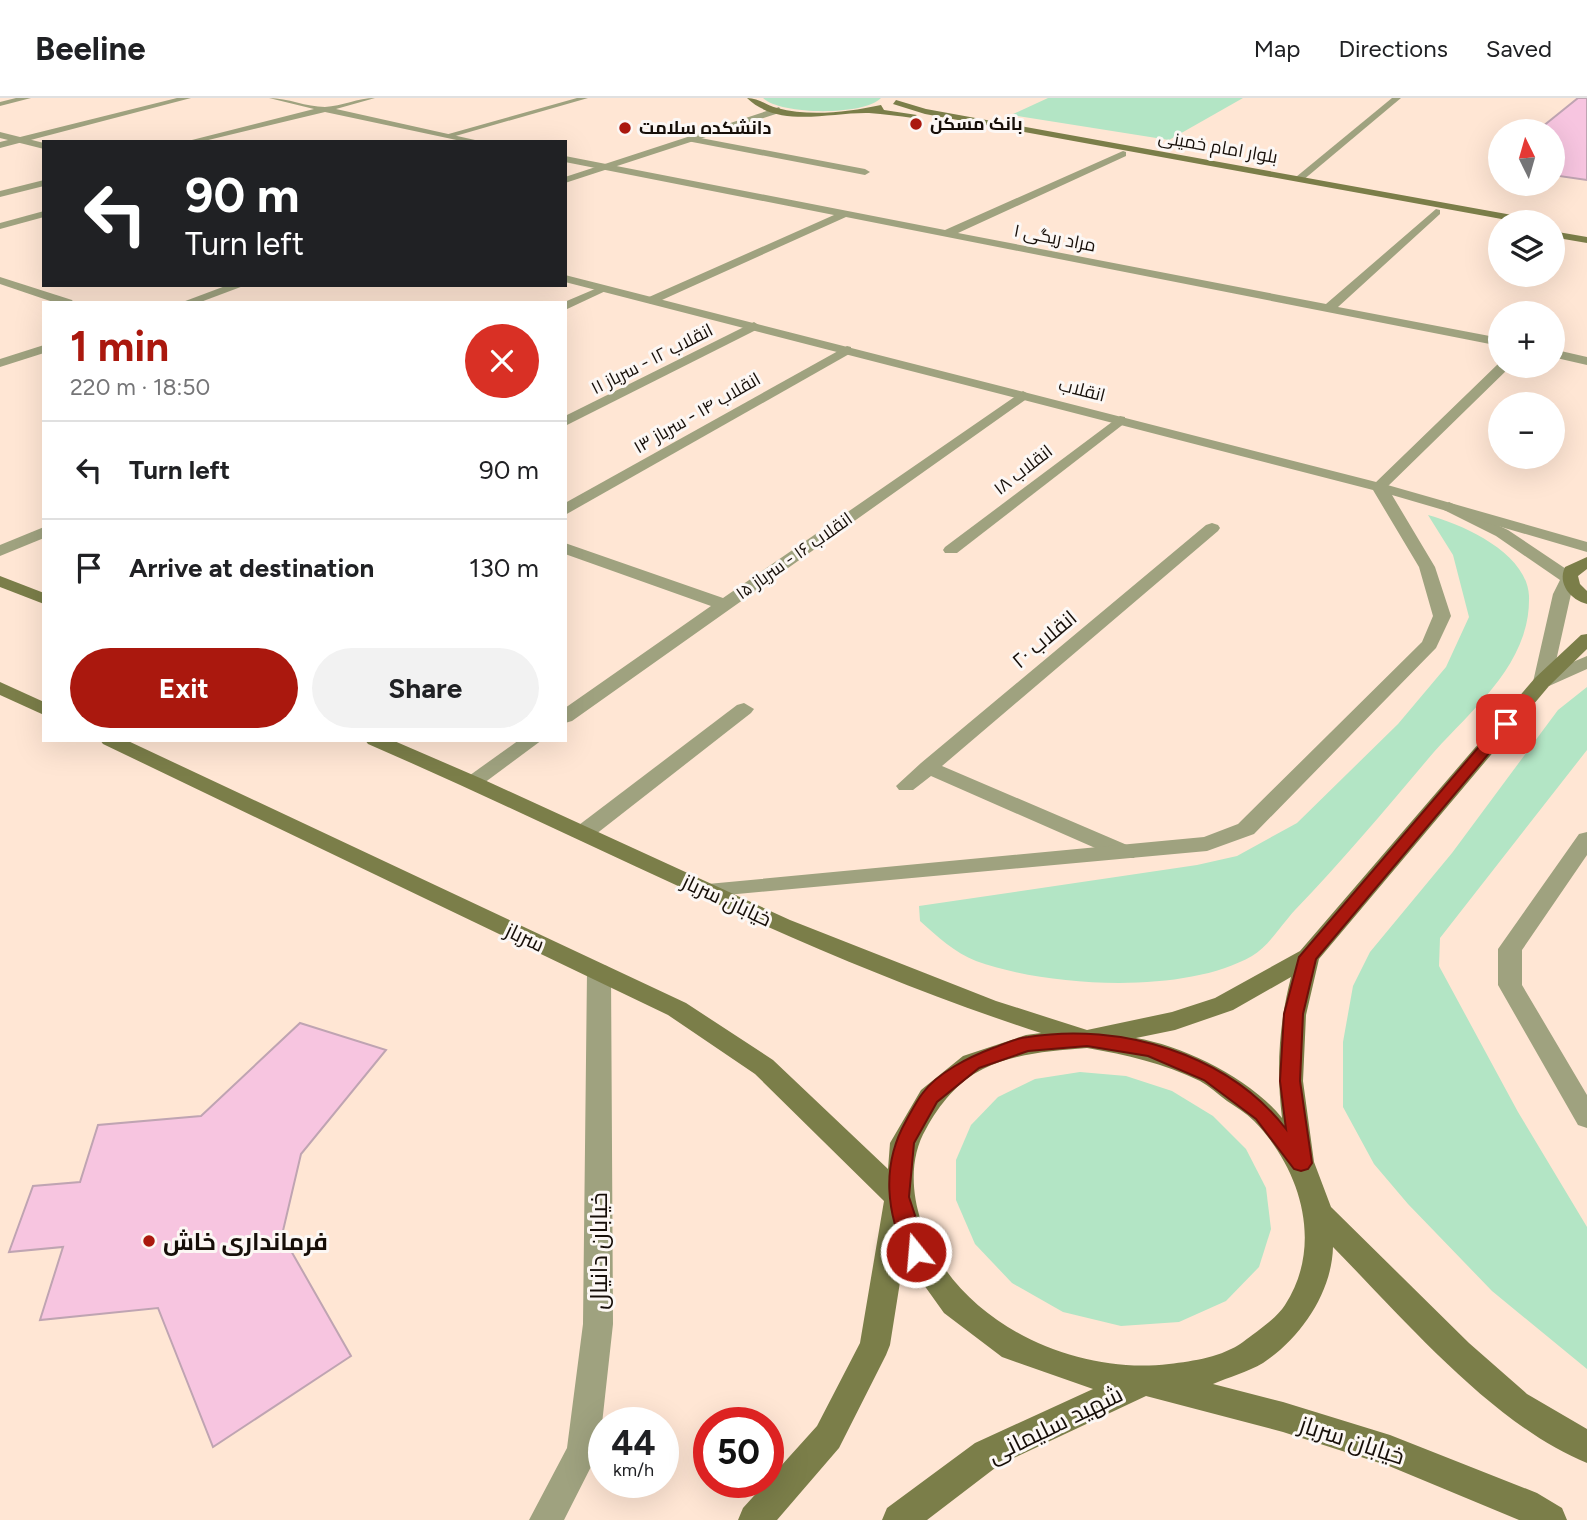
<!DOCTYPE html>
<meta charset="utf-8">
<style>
:root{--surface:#fff;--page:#f2f2f2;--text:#202124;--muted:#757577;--line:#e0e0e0;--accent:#aa180e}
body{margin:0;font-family:Figtree,Cairo,sans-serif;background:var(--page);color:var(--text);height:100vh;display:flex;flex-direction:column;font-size:26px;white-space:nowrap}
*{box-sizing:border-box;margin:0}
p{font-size:23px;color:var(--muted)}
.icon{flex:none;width:38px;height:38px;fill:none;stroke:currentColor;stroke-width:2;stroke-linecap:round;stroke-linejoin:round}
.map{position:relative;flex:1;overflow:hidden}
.details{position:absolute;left:42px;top:203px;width:525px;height:441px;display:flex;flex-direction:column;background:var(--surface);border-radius:0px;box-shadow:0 7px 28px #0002}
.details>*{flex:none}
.banner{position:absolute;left:42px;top:42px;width:525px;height:147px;border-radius:0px;box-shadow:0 7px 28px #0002;background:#202124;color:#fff;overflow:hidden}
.needle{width:46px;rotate:355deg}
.controls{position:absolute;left:1488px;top:21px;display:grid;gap:14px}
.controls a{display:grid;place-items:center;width:77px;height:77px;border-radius:50%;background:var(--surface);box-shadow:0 7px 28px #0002;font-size:35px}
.speed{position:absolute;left:588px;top:1309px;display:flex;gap:14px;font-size:35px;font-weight:700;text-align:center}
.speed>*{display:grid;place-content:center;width:91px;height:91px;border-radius:50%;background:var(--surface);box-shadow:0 7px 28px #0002;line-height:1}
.speed small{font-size:18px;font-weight:400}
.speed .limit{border:10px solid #d22;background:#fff;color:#111}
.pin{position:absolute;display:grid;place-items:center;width:60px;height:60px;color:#fff;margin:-30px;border-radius:14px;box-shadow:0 4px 10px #0006}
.me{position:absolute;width:77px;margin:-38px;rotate:343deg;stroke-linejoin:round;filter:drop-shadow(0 0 5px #0008)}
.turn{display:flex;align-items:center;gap:24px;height:147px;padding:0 28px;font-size:32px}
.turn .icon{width:91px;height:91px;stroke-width:2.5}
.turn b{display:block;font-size:49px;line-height:60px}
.round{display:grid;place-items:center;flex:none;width:74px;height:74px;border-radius:37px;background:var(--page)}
.summary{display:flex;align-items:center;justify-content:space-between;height:119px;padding:0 28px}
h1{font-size:42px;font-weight:700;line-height:52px;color:var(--accent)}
.action{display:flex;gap:14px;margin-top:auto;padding:14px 28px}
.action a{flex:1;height:80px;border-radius:42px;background:var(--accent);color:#fff;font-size:28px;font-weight:700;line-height:80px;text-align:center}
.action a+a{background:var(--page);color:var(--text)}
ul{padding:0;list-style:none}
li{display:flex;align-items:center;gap:21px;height:98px;padding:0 28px;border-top:2px solid var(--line)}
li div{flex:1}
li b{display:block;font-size:26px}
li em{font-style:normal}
header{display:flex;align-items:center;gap:42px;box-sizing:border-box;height:98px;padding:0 35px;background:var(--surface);border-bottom:2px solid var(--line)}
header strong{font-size:33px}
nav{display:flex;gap:38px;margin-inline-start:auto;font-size:24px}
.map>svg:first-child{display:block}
.green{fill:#b3e5c5}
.building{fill:#f7c5e0;stroke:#bfa4b2;stroke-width:2}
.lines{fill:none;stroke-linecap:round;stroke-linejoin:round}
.service{fill:#9fa27f;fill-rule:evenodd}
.minor{fill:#9fa27f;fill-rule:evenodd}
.tertiary{fill:#9fa27f;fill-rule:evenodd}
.secondary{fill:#7b7e49;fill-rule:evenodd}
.route{fill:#aa180e;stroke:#6e1009;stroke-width:2}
.poi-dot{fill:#aa180e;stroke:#fcf7f4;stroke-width:2.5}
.labels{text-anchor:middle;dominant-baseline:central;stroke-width:6;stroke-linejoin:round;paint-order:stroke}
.far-poi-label{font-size:18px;font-weight:bold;fill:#160e08;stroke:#fcf7f4;text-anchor:start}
.far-street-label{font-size:18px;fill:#160e08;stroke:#fcf7f4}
.street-label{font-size:21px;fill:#160e08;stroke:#fcf7f4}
.near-poi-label{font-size:24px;font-weight:bold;fill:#160e08;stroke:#fcf7f4;text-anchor:start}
.near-street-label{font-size:24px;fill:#160e08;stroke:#fcf7f4}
</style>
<header>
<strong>Beeline</strong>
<nav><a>Map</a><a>Directions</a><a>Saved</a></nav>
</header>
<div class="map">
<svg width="1587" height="1422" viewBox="0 0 1587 1422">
<rect width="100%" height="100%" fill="#ffe6d4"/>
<g class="green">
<path d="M763,0H881C864,18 780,17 763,0Z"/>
<path d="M1048,0H1243L1169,42L1011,17Z"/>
<path d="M1428,417C1464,427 1527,455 1529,498C1531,568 1469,613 1428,661C1385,712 1342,763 1295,812C1282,826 1268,849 1252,858C1184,897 1048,889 976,863C955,855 937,838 920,823L919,808L1197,767L1237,758L1297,725L1398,626L1446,569L1469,519L1453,457Z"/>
<path d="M1587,589V652L1440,840L1439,868L1518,1014L1587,1129V1271L1492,1193L1408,1106L1374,1066L1343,1009V944L1353,888L1370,854L1452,755L1558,612Z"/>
<path d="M1080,974L1126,978L1172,993L1213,1018L1246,1051L1266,1090L1271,1131L1259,1169L1226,1203L1179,1224L1121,1228L1063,1214L1012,1185L975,1146L956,1102V1062L971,1027L998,999L1035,981Z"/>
</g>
<g class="building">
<path d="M1578,0H1587V82L1552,77V33H1537Z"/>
<path d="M300,925L386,952L301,1056L282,1137L351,1258L213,1349L158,1210L40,1222L63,1149L9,1154L33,1088L80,1084L98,1027L201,1018Z"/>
</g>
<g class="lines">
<path class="service" d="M577,0H588L452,39L445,37Z"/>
<g class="minor">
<path d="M16,0H31L0,8V4Z"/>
<path d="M177,0H191L0,50V44Z"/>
<path d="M269,0C288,0 306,9 325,9C342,8 358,0 375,0L336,11L484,44H466L325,14L200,44H184L314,11Z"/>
<path d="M1392,0H1401L1302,83H1296V79Z"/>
<path d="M690,38L865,71L870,74L865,77L687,43L686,41Z"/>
<path d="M1123,53L1126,54V58L958,135L1326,206L1436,111L1440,112V116L1338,209L1500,240V248L846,119L653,206L649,205V199L834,117L565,64V58L945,132Z"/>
<path d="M44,82V88L0,99V93Z"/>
<path d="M44,113V119L0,131V125Z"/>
<path d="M0,179L72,202L74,205H56L0,186Z"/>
<path d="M602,188L612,190L565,212V205H562Z"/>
<path d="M754,224L760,228L758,231L565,328V318Z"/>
<path d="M847,248L851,249V255L565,417V405Z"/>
<path d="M1552,251L1587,259V267L1552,259Z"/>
<path d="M1499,265L1500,268H1511L1384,392H1374L1371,389L1374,386Z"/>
<path d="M1023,293L1030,297L1028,300L572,623L565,625V610L711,508L565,456V445L723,500Z"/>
<path d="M1120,318L1125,319V325L957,455H945L943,452L945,449Z"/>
<path d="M1449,404L1508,432L1575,477L1577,481L1571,496L1554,572L1587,558V571L1549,588H1535L1533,584L1553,496L1560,482L1496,438L1444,412L1441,409Z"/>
<path d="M1212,425L1218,427L1220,430L1218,433L942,668L1134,750L1137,755L1134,760H1118L931,678L913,692H899L896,688L921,665L1206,427Z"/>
<path d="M44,429V440L0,458V447Z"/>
<path d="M744,605L754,611L751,615L591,740H575L572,735L575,730L737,607Z"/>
<path d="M519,642H542L480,688H466L463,684L466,680Z"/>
</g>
<g class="tertiary">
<path d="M779,9L782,14L565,85V79Z"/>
<path d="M0,34L44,45V51L0,40Z"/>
<path d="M565,177L1384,386L1587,444V454L1392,397L1435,469L1451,518L1436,550L1254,736L1207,753L705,799L697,797L694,792L697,787L1204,739L1238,726L1422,544L1433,518L1419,469L1373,392L565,184Z"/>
<path d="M228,187H246L198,205H180Z"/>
<path d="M44,247V255L0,269V261Z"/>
<path d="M1587,734V757L1522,852V887L1587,997V1030L1578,1027L1498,887V851L1579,736Z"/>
<path d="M599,866L607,868L611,874L613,1226L599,1353L564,1422H529L567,1350L583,1226L587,874L591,868Z"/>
</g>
<g class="secondary">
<path d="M747,0C759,0 766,7 777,10C810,19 848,14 881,7L884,12L917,17L913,20C899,18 884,16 869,15C830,14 779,31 747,0Z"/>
<path d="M896,2L926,11L1534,121L1539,124H1518L925,16L893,6Z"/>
<path d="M1552,133L1587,139V145L1552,139Z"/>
<path d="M1587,459V471L1578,478L1580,486L1587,493V506C1571,502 1557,486 1565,469Z"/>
<path d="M0,478L44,495V506L0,489Z"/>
<path d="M1587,536V551L1549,588L1319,861L1306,917L1303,983L1314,1064L1331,1109L1469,1245L1527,1296L1587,1331V1365C1493,1327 1403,1220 1333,1149C1332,1194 1301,1240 1263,1265C1248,1274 1229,1279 1213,1286L1283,1304L1390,1337L1537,1395L1562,1410L1567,1422H1519L1389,1368L1283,1334L1146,1298L999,1367L927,1422H882L887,1410L975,1345L1093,1291L1002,1259L944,1215L904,1159L890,1247L886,1257L839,1350L777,1422H738L743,1410L817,1328L860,1245L884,1103L755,976L668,917L103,646L100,642H126L686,905L773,962L888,1071L890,1045L921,992L963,958L1026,937L1041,935C808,860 592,743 368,646L365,642H392L480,680L790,822L996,903L1087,932L1172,914L1215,900L1300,853L1535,580L1581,537ZM1291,879C1279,926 1276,971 1282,1020C1251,981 1184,948 1136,940L1175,932L1233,912ZM1087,950C1127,957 1163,965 1200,983C1209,988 1218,996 1227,1003C1236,1009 1246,1015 1254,1023C1301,1071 1324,1147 1285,1207C1277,1220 1256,1234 1243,1244C1222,1259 1194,1263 1169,1266C1070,1278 952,1221 921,1123C911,1093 910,1058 926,1031C939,1007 958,983 983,971C1016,955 1051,953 1087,950Z"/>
<path d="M0,584L44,604V617L0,597Z"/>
</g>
</g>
<path class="route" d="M1506,622L1513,626L1511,629L1316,861L1303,916L1300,983L1312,1065L1308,1071L1301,1073L1294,1071L1256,1021L1204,982L1148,958L1087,948L1028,953L979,970L937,1004L914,1045L909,1099L927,1154L924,1160L916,1163L908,1160C886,1116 881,1067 906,1023C911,1014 916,1004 922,996C937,975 969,959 993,950C1004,946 1016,940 1028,939C1120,924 1228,956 1286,1031L1280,983L1284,916L1299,859L1501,623Z"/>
<g class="poi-dot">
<circle cx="916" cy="26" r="7"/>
<circle cx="625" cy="30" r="7"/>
<circle cx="149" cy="1143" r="7"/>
</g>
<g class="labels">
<g class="far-poi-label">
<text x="930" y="26">بانک مسکن</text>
<text x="639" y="30">دانشکده سلامت</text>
</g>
<g class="far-street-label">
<text transform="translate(1218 49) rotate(10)">بلوار امام خمینی</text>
<text transform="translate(1055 140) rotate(11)">مراد ریگی ۱</text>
<text transform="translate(652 261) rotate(-27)">انقلاب ۱۲ - سرباز ۱۱</text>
<text transform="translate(1082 292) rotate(14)">انقلاب</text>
<text transform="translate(697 315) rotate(-30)">انقلاب ۱۴ - سرباز ۱۳</text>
<text transform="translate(1023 372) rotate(-38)">انقلاب ۱۸</text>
<text transform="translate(794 458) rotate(-35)">انقلاب ۱۶ - سرباز ۱۵</text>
</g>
<g class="street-label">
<text transform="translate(1044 541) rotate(-40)">انقلاب ۲۰</text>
<text transform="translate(727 802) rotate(25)">خیابان سرباز</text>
<text transform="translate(525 839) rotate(25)">سرباز</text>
</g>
<g class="near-poi-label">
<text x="163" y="1143">فرمانداری خاش</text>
</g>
<g class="near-street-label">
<text transform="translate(598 1153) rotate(-90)">خیابان دانیال</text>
<text transform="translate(1055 1326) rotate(-26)">شهید سلیمانی</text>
<text transform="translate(1352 1342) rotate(18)">خیابان سرباز</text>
</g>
</g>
</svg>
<div class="controls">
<a><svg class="needle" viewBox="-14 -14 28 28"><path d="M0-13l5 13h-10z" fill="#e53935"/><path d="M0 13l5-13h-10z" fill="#757577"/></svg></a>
<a><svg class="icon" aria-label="layers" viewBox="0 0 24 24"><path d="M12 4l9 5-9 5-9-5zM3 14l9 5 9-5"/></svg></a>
<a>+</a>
<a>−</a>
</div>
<div class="speed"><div>44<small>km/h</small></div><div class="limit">50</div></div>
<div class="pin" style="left:1506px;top:626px;background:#d93025"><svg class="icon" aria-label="arrive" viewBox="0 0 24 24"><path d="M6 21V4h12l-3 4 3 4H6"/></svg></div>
<svg class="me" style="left:916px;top:1154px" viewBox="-20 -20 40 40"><circle r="17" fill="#aa180e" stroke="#fff" stroke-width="3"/><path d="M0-11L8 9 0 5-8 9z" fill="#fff"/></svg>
<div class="banner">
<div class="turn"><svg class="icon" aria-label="left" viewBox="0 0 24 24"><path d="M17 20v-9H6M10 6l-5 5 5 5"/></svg><div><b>90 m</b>Turn left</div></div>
</div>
<section class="details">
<div class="summary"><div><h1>1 min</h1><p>220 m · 18:50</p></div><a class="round" style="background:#d93025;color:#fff"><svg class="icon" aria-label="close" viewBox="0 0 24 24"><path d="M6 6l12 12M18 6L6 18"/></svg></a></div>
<ul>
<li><svg class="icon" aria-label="left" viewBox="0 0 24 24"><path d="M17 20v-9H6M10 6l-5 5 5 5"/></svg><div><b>Turn left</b></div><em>90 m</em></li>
<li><svg class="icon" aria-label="arrive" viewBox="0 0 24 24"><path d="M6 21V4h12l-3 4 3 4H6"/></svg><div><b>Arrive at destination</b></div><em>130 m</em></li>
</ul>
<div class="action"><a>Exit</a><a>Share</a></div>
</section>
</div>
